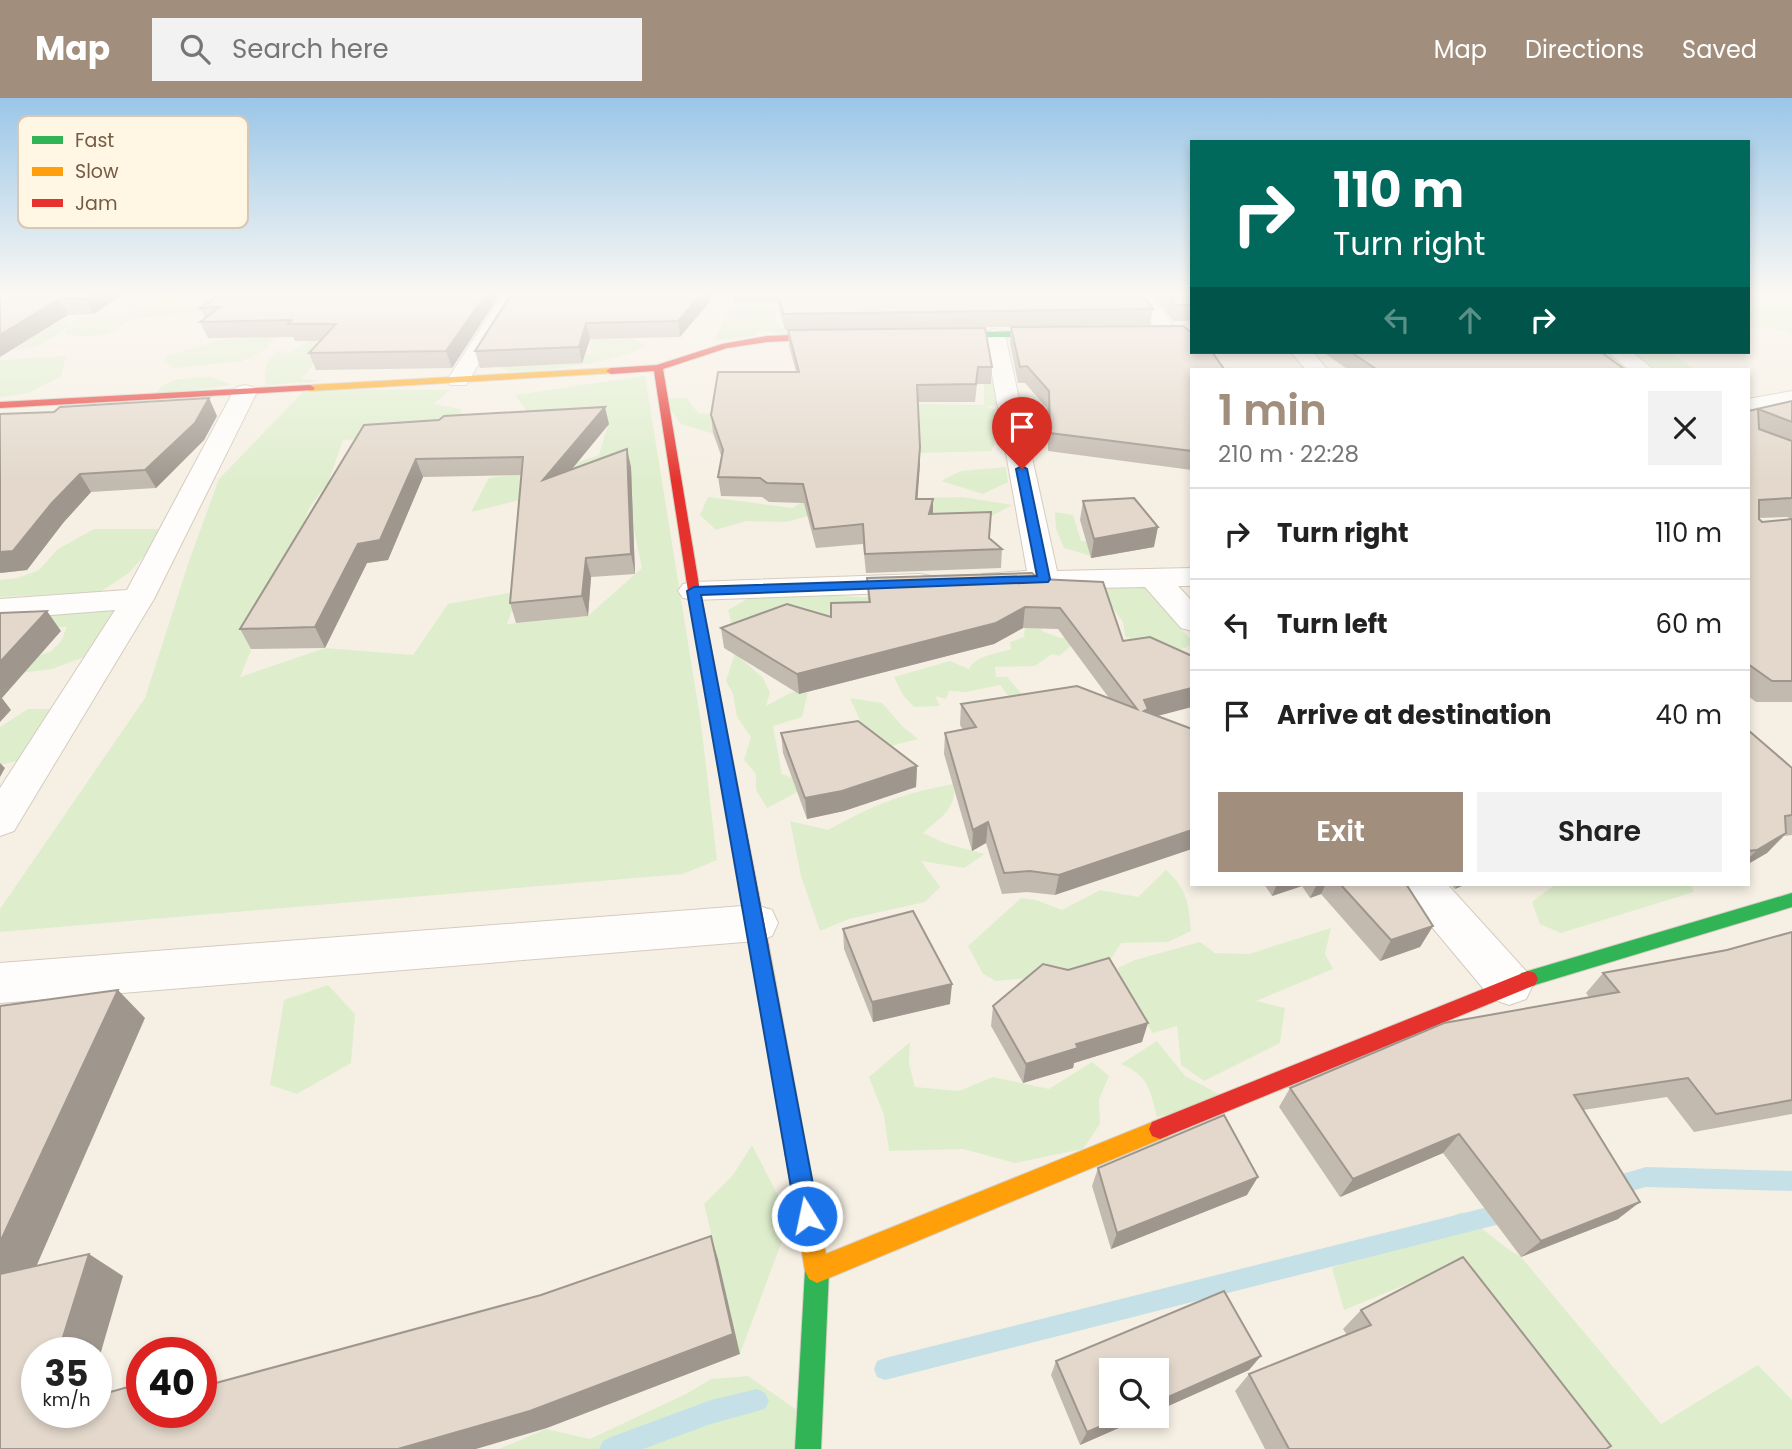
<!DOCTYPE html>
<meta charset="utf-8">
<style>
:root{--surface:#fff;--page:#f2f2f2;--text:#222;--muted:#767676;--line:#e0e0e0;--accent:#a28e7c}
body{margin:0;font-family:Poppins,sans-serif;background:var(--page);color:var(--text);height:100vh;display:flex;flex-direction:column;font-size:26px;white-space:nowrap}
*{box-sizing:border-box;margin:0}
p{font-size:23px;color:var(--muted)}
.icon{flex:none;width:38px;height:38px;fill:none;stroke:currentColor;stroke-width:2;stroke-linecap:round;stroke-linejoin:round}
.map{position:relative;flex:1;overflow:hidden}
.drawer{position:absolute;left:1190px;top:270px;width:560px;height:518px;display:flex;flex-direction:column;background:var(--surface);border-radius:0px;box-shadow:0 4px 10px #0003}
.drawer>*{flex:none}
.banner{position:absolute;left:1190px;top:42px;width:560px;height:214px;border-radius:0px;box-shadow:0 4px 10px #0003;background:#00695c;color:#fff;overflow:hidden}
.controls{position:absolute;left:1099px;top:1260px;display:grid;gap:14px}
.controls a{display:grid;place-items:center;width:70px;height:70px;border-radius:0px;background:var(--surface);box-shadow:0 4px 10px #0003;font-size:35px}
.speed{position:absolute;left:21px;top:1239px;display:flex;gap:14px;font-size:35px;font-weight:700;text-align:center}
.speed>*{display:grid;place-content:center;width:91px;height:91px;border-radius:50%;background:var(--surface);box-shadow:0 4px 10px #0003;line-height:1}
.speed small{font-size:18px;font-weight:400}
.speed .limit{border:10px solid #d22;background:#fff;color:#111}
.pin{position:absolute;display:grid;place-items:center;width:60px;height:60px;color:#fff;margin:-72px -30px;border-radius:50% 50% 50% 0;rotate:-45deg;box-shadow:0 0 7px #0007}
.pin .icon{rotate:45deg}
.me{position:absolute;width:77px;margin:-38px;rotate:350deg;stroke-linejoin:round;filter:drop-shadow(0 0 5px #0008)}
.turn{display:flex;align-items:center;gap:24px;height:147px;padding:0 28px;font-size:32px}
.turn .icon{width:91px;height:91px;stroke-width:2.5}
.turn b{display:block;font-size:49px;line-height:60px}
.lanes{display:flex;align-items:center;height:66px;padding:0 28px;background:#0003;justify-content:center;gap:35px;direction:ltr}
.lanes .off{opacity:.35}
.round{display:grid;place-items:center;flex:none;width:74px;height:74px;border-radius:0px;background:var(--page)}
.head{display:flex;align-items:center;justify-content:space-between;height:119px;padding:0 28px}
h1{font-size:42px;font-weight:600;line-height:52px;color:var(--accent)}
.button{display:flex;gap:14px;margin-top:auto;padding:14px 28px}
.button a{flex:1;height:80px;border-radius:0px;background:var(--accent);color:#fff;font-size:28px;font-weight:600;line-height:80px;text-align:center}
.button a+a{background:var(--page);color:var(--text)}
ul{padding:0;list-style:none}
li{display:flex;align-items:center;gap:21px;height:91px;padding:0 28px;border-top:2px solid var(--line)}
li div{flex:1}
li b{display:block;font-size:26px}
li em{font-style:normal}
header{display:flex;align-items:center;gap:42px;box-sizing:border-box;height:98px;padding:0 35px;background:var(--accent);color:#fff}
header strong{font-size:33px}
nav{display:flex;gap:38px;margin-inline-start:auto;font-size:24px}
.search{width:490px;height:63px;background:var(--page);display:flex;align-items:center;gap:18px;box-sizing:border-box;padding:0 24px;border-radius:0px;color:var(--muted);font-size:26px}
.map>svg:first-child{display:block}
.green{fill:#deeecd}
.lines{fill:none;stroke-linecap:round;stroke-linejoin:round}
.stream{fill:#c5e1e7;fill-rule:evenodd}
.street-casing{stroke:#d5cbbf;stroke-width:2}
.fast-casing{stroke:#d6cdc1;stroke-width:2}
.slow-casing{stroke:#d6cdc1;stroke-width:2}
.jam-casing{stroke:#d6cdc1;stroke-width:2}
.street{fill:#fefdfb;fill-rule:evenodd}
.fast{fill:#30b455;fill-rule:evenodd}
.slow{fill:#ff9f0a;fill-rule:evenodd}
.jam{fill:#e5322d;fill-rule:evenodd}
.wall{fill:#c3baaf}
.shaded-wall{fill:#9f978e}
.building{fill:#e3d8cb;stroke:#9f978e;stroke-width:2}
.route{fill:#1a73e8;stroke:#114b97;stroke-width:2}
.key{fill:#fff7e4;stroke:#d6c8b4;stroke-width:2}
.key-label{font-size:19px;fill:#755a44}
</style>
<header>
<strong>Map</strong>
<div class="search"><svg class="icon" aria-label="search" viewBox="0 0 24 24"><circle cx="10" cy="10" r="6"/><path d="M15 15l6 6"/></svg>Search here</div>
<nav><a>Map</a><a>Directions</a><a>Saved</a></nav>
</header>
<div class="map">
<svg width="1792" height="1351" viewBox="0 0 1792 1351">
<rect width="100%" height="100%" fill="#f6f0e4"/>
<g class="green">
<path d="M1748,195H1792V236L1778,231L1748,228Z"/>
<path d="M221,196L219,210C188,217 158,216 127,223C115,239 84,240 67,236L66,232L77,220L129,215L142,206L164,199L177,203L184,199Z"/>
<path d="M760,205H778L783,211L776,214L775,223L780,230L816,229L817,233C801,240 776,235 759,232L754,238L714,243L727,214Z"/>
<path d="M309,219L272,242L264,253L243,263L174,270L164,262L167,258L222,242L255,239Z"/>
<path d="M62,222L70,225C58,239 32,254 13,251Z"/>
<path d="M513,235L631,239L645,248C625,262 531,278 506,272C501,271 495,266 491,264C518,264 571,270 592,254L590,249L593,244Z"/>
<path d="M309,243L341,244L315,264L301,281L323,283L266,287C262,274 268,258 280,252L289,255Z"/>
<path d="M1603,254H1669L1694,271L1644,269L1645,271H1624Z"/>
<path d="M66,258L61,278L29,295L0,299V262Z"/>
<path d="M645,278L701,625L717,762L683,776L0,834V811L145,600L190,460L219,381L306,291L450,292L433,306L461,311L462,327L419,337L343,342L328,385L310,409L240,579L325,550L413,557L448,506L519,493L507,526L588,518L642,470L631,417L632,390L520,402L471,414L489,380L561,370L599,357L608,326L532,320L515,297Z"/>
<path d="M211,279L232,287L155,297C165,278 192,280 211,279Z"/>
<path d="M984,282L1003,286L1005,307L986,308L999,315L998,339L991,353L921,355L880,350L898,309L923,306L984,307Z"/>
<path d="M686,300L699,316L719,315L752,324L711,335L681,326L663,301Z"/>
<path d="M1006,369L1008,384L983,396L941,383L961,373Z"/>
<path d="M816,396L838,410L786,424L746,423L716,432L700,417L708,399L792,410Z"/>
<path d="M963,399L1012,407L977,426L876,413L906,400Z"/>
<path d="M1055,414L1073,417L1081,443H1097L1116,457L1091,458L1064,450L1056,431Z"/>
<path d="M94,431H159L156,444L129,475L100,494L0,499V482L18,480L39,472L58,451Z"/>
<path d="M1144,489L1192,543V546C1163,563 1151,553 1125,538L1123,524L1100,491Z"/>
<path d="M814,496L873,500L879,518L760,520L735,541L728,512L749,500Z"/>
<path d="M1038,509L1042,533L1060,540L1067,539L1071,548L1059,558L1052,556L1035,568L995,569L996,579H1007L1030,605L1012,603L1000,587L966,594L949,593L946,601L935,598L940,608L914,609L903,597L894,579L950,563L969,571C976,557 997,556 1011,551L1010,544L1024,539L1025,526Z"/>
<path d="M116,510L122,517L87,558L52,571L13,576L24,561L50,554L61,543L67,529L0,532V515Z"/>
<path d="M735,555L763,580L770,595L766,608L792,594L808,595L802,619L773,628L782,676L811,687L767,710L756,692V676L744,662L751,639L737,619L733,596L726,583Z"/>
<path d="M850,600L882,605L903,629L918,641L887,649L863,629Z"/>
<path d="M28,611H51L26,661L0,667V629Z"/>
<path d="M954,686C957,711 940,720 923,735L947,746L985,756L964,770L921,763L940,789L925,804L849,821L820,833L801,778L790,723L828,732C873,707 903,695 954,686Z"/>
<path d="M1166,772C1187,790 1189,806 1191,833L1168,844L1121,845L1106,869L1089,875L996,883L983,876L968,848L1021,800L1036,802L1062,812L1100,792L1138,799Z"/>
<path d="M1556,786H1690L1694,794L1561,835L1540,826L1532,804Z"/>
<path d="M1331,830L1325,856L1333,871L1256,903L1285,910L1280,945L1204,983L1181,967L1177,928L1153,935L1122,890L1118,870L1135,862L1200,844L1215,855L1249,856Z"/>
<path d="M328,887L355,916L351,965L297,996L270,987L284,902Z"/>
<path d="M1157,943L1185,978L1228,1001L1157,1019C1150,992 1149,978 1121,966Z"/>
<path d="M910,944L909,965L915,989L959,993L993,979L1049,991L1092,964L1109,978L1099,1002L1100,1026L1083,1051L1015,1065L963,1051L889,1053L884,1017L869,979Z"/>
<path d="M752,1047L790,1121L740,1256L704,1106L733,1077Z"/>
<path d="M1462,1114C1482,1129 1499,1147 1521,1159L1661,1326L1758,1267L1792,1302V1351H1591L1449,1169L1344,1212L1332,1170Z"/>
<path d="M748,1278L797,1312L804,1351H499L546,1331L590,1341L686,1296L711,1281Z"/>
</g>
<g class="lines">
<g class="stream">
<path d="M1646,1069L1792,1073V1093L1646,1089L1609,1099L1602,1096L1599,1089L1602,1082Z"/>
<path d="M1508,1104L1515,1107L1518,1114L1515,1121L1508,1124L885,1282L877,1279L874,1271L877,1263L885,1260Z"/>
<path d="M757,1291L765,1295L769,1303L765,1311L711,1326L643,1351H599L603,1343L611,1339L711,1302Z"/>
</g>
<defs>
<g id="street">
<path d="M504,195H522L466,287H450L447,282Z"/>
<path d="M1132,195H1150L1178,235L1175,239H1161Z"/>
<path d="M995,231L1002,233L1005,237L1057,473L1192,470V488H1178L1192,503V533L1181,530L1145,489L994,492L983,490L979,483L983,476L1027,473L985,237L988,233Z"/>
<path d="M1291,254H1313L1327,271H1305Z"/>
<path d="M1608,254H1632L1653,271H1628Z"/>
<path d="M245,287L253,289L257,294L154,501L14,733L0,738V690L115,512L0,521V501L127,492L233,294L237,289Z"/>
<path d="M1792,293V307L1748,315V301Z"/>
<path d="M920,476L931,478L935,485L931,492L920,494L694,502L683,500L678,493L683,486L694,484Z"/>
<path d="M1400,786H1447L1526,873L1533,887L1526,901L1509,907L1492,901L1406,798Z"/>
<path d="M756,807L772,812L778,825L772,838L756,843L0,905V865Z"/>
</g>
<g id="fast">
<path d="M1064,233L1068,236L1067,238L935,240L931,237L935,234Z"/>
<path d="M1792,795V809L1528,889L1521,887L1518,881L1521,875L1528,873Z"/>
<path d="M817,1161L825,1165L829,1173L821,1351H795L805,1173L809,1165Z"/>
</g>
<g id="slow">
<path d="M611,270L614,271V275L310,293L305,290L310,287Z"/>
<path d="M760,841L767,844L769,849L826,1156L1160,1021L1168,1024L1171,1031L1168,1038L817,1185L809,1181L805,1173L751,849L753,844Z"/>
</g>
<g id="jam">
<path d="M840,235L844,238L843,240L767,244L727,250L663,271L700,493L769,849L767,854L760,857L753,854L751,849L688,493L654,273L611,276L606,273L611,270L657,267L722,246L767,238Z"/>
<path d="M310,287L315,290L313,292L0,310V304Z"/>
<path d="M1528,873L1535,875L1538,881L1535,887L1160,1041L1152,1038L1149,1031L1152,1024Z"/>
</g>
</defs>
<use href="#street" class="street-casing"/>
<use href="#fast" class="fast-casing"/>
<use href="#slow" class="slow-casing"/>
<use href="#jam" class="jam-casing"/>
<use href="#street" class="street"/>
<use href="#fast" class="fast"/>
<use href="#slow" class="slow"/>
<use href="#jam" class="jam"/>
</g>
<g class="wall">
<path d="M0,195H125L94,216L68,217Z"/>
<path d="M501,195L452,270L316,272L309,255L320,243H295L293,239L208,240L200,224L205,220L200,210Z"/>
<path d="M512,195H717L680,239L590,241L582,265L480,270L475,253Z"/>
<path d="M733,195H1141L1153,211L1150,227L785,232L777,204L734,205Z"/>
<path d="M1153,195H1192V223H1173Z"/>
<path d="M1011,229L1192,271V372L1048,353L1047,310L1025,285H1018L1010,245Z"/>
<path d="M788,232L992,269L991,286H977L975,304H918L920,349L917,401H933V416L989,440L1002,451L1001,470L866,475L863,446L816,450L804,405L769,404L762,399L721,398L718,379L722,360L713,335L711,317L796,274L789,248Z"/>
<path d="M1323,254H1601L1624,271H1347Z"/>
<path d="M1792,303V421L1787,419L1759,420V421L1762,424L1792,421V604H1756L1748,598V313Z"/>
<path d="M54,314L217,318L204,342L156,390L91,394L63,425L27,472L0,475V316Z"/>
<path d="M609,326L572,371L631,369L635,476L591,479L588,518L516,525L510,505L521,377L423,379L388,462L367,465L325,550L251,551L240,531L364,327Z"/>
<path d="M1083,403L1154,449L1091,460L1080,422Z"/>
<path d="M1032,475L1123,543L1156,618L1055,797L1027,794L1002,796L986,745L972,753L944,656L945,635L963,632L960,627L961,606L1109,600L1058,531L1023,530L994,546L799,596L724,550L721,530L831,519L868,504L867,480Z"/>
<path d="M1748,632L1792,670V737L1784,738L1767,755L1748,766Z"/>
<path d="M781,635L917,668L916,689L844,713L807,721L783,655Z"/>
<path d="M1264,786H1406L1433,828L1420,849L1380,863L1321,796L1310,800L1302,788L1272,798Z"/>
<path d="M1450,786H1466L1455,791Z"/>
<path d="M843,831L950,906L873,924L844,851Z"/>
<path d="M1792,834V1016L1694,1034L1667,999L1583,1012L1618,1121L1521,1159L1443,1055L1340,1099L1279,1009L1290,990L1589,899L1586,895L1603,875L1727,852Z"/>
<path d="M993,908L1142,944L1074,965L1073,970L1023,985L991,928Z"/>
<path d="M1098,1070L1247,1097L1111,1151L1092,1088Z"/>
<path d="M1361,1212L1606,1351H1265L1235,1293L1249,1276L1347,1237L1343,1231Z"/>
<path d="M1056,1263L1249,1272L1157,1313V1272L1111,1318H1146L1080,1347L1051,1277Z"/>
</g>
<g class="shaded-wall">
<path d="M95,195H125L94,216L86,201Z"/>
<path d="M487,195H501L452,270L446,253Z"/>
<path d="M702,195H717L680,239L678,223Z"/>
<path d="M59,201L68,217L0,259V237Z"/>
<path d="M586,225L590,241L582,265L579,249Z"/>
<path d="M209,300L217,318L204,342L156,390L145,372Z"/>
<path d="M605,309L609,326L548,400L543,382Z"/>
<path d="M920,349V367L916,420V401Z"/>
<path d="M627,351L631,369L635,476L631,456Z"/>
<path d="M416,361L423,379L388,462L367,465L325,550L315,529L358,446Z"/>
<path d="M80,376L91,394L63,425L27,472L0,475V454L51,406Z"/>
<path d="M933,401V420L929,416Z"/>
<path d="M1158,429L1154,449L1091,460L1094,441Z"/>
<path d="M586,460L591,479L588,518L582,498Z"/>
<path d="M1025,509L1023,530L994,546L799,596L797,576Z"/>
<path d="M47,513L61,533L2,600L11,612L0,624V564Z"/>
<path d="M1192,590V609L1146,621L1144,602Z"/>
<path d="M0,665L5,670L0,679Z"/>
<path d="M917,668L916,689L844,713L807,721L805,700Z"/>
<path d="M988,724L986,745L972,753L973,732Z"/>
<path d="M1192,732V751L1055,797L1059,777Z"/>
<path d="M1786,735L1767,755L1748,766V761L1757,752Z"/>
<path d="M1277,786H1303L1302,788L1272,798Z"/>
<path d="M1317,786H1326L1321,796L1310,800Z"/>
<path d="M1459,786H1466L1455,791Z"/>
<path d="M1433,828L1420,849L1380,863L1391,842Z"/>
<path d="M952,886L950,906L873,924L872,904Z"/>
<path d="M118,892L145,920L22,1201L0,1189V1144Z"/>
<path d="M1148,925L1142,944L1074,965L1073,970L1023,985L1026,966L1076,946Z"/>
<path d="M1459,1036L1443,1055L1340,1099L1353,1081Z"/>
<path d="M1258,1079L1247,1097L1111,1151L1117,1135Z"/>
<path d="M1640,1104L1618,1121L1521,1159L1541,1143Z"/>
<path d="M711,1138L718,1161L740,1256L547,1330L476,1351H398Z"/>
<path d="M89,1156L123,1178L96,1271V1255H58Z"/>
<path d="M1261,1258L1249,1272L1157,1313V1304Z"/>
<path d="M1125,1318H1146L1080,1347L1087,1334Z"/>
</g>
<g class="building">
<path d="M0,195H95L86,201H59L0,237Z"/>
<path d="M221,195H487L446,253L309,255L336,226H288L292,222L200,224L220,209L200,210Z"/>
<path d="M512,195H702L678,223L586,225L579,249L475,253Z"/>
<path d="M778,195H1141L1153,211L783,216Z"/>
<path d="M1167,195H1192V207H1176Z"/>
<path d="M1183,228L1192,235V254H1212L1224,271H1192V353L1050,335L1049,293L1027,268L1020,269L1011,229Z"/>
<path d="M985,230L992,269H978L976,286L917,287L920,349L916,401H933L929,416L991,414L989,440L1002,451L865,456L863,426L814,431L803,386L767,385L760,380L718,379L723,352L711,317L718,274H799L788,232Z"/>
<path d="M1351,254H1601L1624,271H1376Z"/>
<path d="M209,300L195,325L145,372L80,376L51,406L13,453L0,454V316L54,314L60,309Z"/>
<path d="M1792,303V324L1758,311L1759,331L1792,343V400L1759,402V421L1762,424L1792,421V583H1772L1748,566V313Z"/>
<path d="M605,309L543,382L627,351L631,456L586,460L582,498L510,505L523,359L416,361L380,442L358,446L315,529L240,531L364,327L439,322L444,318Z"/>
<path d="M1134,400L1158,429L1094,441L1083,403Z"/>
<path d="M1032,475L1039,481L1103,484L1123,543L1150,539L1192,558V590L1144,602L1148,611L1144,613L1192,631V732L1059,777L1030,773L1004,775L988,724L973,732L945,635L976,629L961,606L1077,588L1137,611L1060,510L1025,509L996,525L797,576L721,530L787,506L831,519V505L870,504L867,480Z"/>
<path d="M47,513L0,564V515Z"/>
<path d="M858,623L917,668L842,693L805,700L781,635Z"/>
<path d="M1748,632L1792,670V717L1785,718L1786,735L1757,752L1748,753Z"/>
<path d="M1340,786H1406L1433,828L1391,842Z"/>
<path d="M913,813L952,886L872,904L843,831Z"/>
<path d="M1792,834V1002L1716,1016L1688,980L1574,997L1640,1104L1541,1143L1459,1036L1353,1081L1290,990L1444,925L1619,894L1603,875L1727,852Z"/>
<path d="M1109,860L1148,925L1076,946L1078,950L1026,966L993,908L1043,866L1068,872Z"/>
<path d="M118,892L0,1144V908Z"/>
<path d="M1224,1017L1258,1079L1117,1135L1098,1070Z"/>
<path d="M711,1138L733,1236L530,1313L398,1351H0V1176L89,1156L58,1255H37V1314H96V1298L142,1285V1314H201V1289L541,1197Z"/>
<path d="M1463,1159L1611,1348L1606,1351H1289L1249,1276L1371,1227L1361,1212Z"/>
<path d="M1224,1193L1261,1258L1157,1304V1272H1111V1318H1125L1087,1334L1056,1263Z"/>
</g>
<linearGradient id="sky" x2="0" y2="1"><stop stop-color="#9ac6e8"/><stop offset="0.51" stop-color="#fbf8f3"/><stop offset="1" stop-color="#fbf8f3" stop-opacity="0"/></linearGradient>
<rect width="1792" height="384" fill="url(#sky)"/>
<path class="route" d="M1022,368L1027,371L1050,481L1048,484L701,497L819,1118L816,1127L807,1130L799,1127L796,1118L687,493L694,489L1037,478L1016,371Z"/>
<rect x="18" y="18" width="230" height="112" rx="10" class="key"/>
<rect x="32" y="38" width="31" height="8" fill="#30b455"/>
<rect x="32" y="69" width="31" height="9" fill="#ff9f0a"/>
<rect x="32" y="101" width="31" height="8" fill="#e5322d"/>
<g class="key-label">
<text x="75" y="49">Fast</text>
<text x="75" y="80">Slow</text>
<text x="75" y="112">Jam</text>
</g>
</svg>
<div class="controls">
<a><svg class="icon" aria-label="search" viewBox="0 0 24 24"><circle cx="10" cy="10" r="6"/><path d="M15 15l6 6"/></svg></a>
</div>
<div class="speed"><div>35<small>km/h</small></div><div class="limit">40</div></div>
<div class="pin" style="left:1022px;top:371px;background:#d93025"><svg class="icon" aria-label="arrive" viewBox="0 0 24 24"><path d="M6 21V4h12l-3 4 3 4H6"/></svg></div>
<svg class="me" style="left:807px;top:1118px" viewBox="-20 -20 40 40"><circle r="17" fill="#1a73e8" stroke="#fff" stroke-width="3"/><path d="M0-11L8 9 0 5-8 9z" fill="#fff"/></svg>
<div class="banner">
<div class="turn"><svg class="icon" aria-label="right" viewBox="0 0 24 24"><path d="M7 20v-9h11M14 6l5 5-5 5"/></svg><div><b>110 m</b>Turn right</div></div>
<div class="lanes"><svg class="icon off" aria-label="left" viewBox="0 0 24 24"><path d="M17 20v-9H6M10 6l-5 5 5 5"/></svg><svg class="icon off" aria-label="ahead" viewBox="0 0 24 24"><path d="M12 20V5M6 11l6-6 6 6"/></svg><svg class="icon" aria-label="right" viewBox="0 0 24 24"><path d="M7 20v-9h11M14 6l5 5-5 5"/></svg></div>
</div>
<section class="drawer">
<div class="head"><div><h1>1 min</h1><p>210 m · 22:28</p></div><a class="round"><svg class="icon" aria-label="close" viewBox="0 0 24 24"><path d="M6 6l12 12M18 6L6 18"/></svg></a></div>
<ul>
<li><svg class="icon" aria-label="right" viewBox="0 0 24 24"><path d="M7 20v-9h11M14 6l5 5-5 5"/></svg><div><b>Turn right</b></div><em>110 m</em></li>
<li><svg class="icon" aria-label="left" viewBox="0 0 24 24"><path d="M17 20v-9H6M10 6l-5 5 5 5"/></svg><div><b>Turn left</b></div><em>60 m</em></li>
<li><svg class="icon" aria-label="arrive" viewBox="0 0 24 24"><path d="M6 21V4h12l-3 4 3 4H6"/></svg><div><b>Arrive at destination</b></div><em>40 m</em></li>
</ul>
<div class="button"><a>Exit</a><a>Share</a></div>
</section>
</div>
